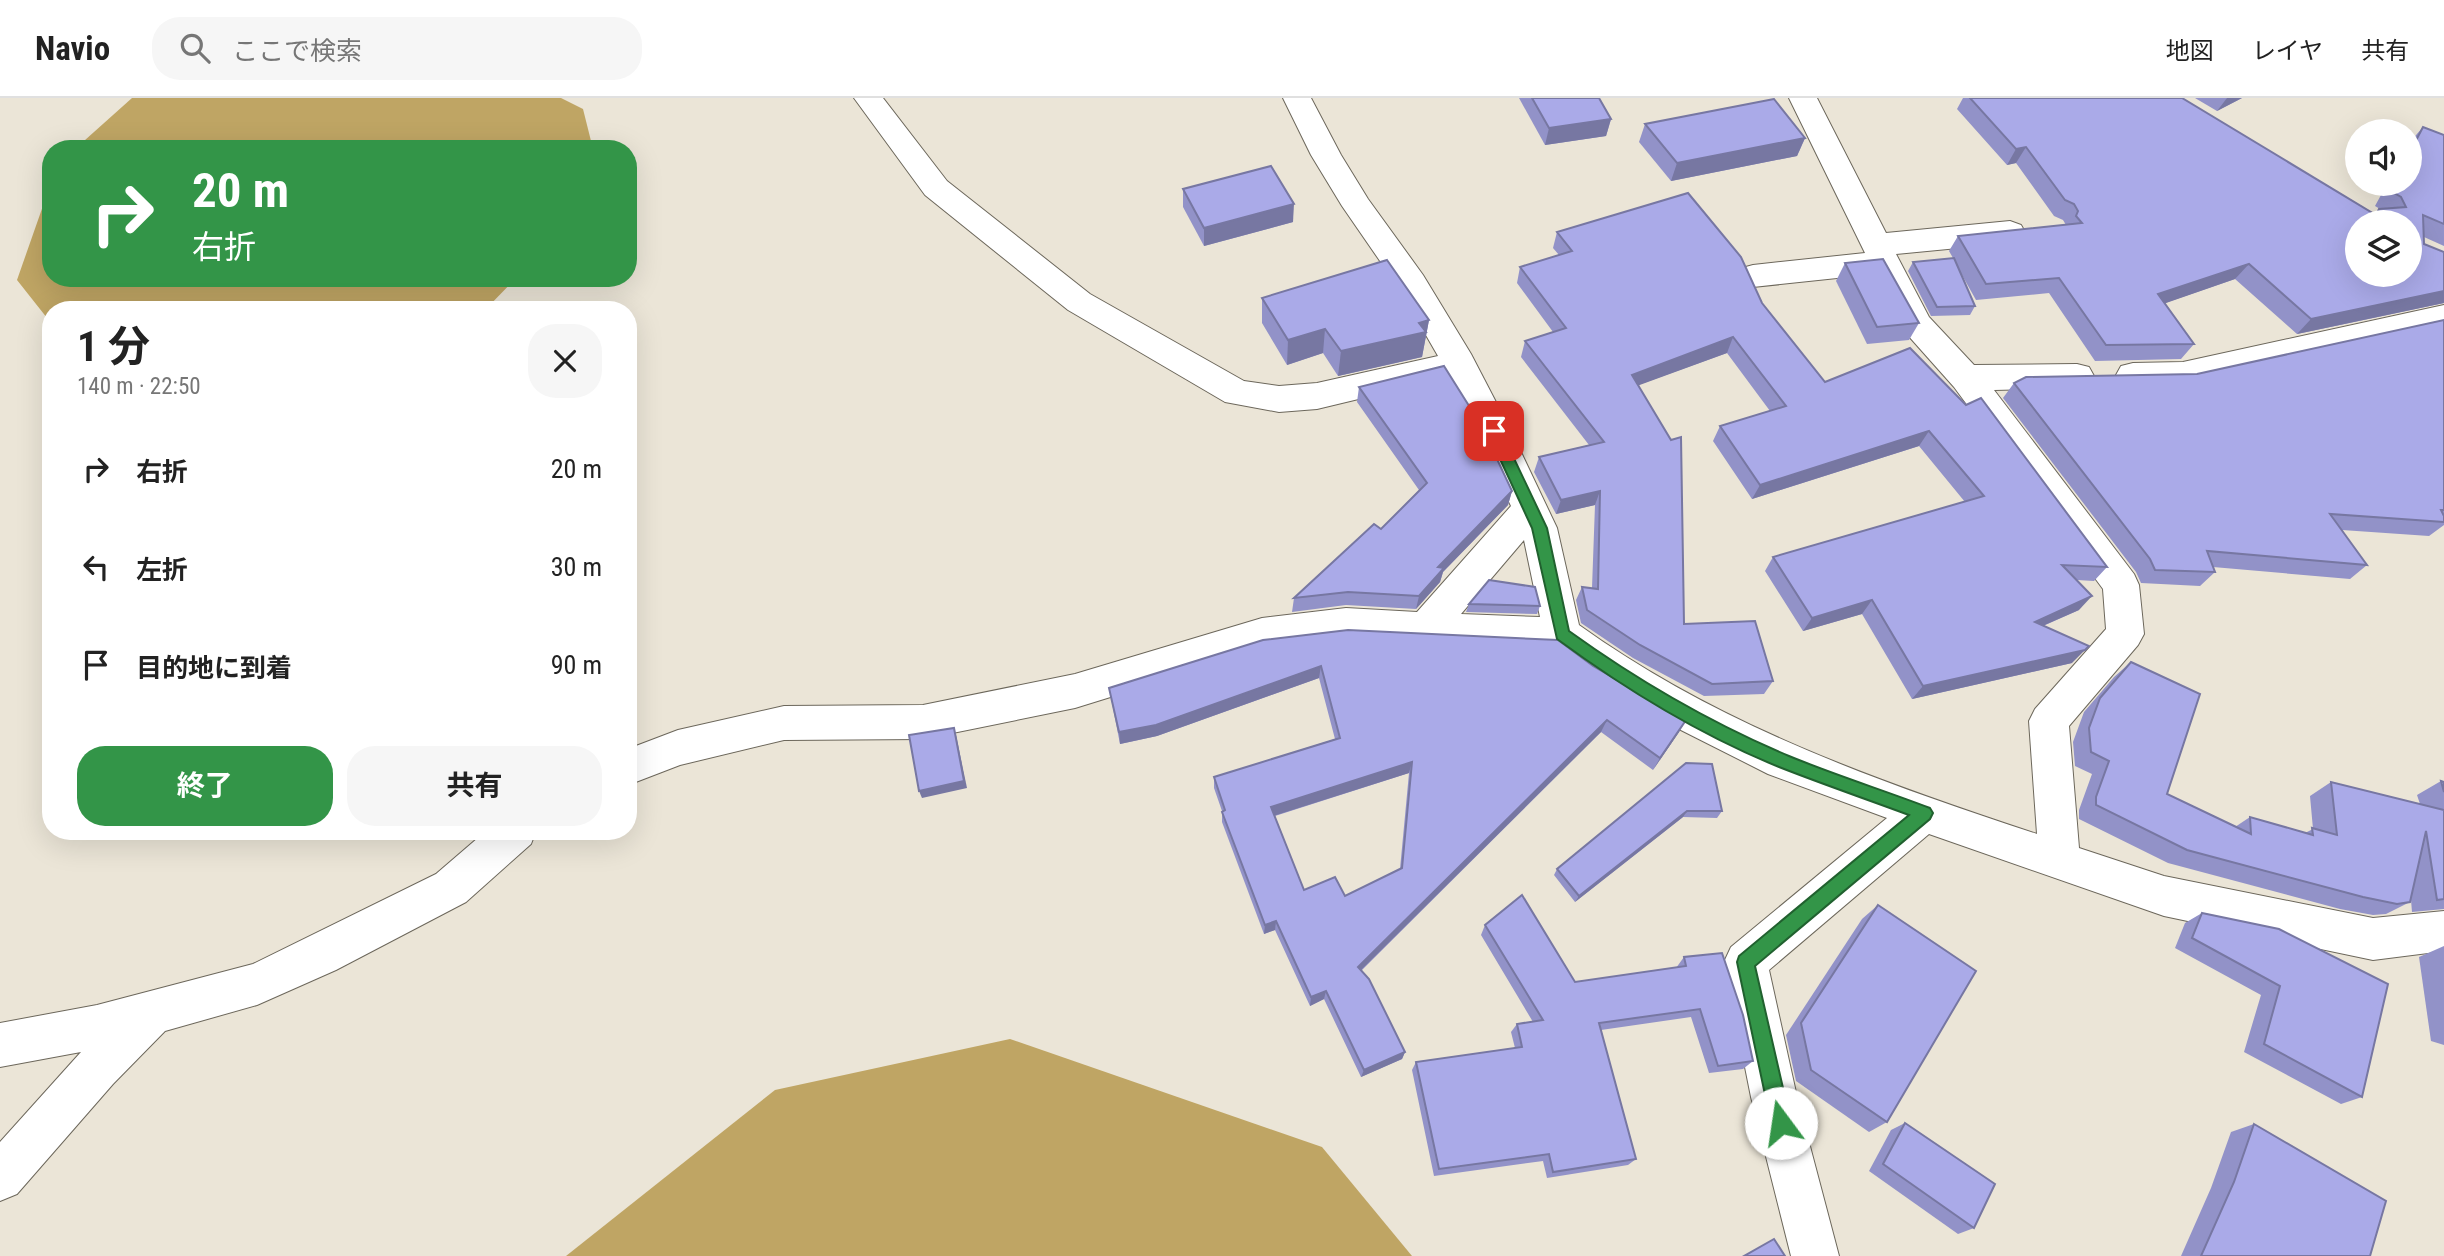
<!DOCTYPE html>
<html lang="ja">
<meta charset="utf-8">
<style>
:root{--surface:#fff;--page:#f6f6f6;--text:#222;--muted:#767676;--line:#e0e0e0;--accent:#339548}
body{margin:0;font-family:"Roboto Condensed","Noto Sans JP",sans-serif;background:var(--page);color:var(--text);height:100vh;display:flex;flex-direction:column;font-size:26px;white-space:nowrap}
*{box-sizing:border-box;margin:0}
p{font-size:23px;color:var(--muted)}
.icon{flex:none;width:38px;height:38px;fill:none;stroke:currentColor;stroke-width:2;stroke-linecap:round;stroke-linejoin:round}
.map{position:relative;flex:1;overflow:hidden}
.details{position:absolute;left:42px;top:203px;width:595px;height:539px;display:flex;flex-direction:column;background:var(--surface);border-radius:28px;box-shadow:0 7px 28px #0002}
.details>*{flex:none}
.banner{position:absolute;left:42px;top:42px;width:595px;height:147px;border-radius:28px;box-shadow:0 7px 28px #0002;background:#339548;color:#fff;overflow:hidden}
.tools{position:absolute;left:2345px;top:21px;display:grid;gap:14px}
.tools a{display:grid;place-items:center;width:77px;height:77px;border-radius:50%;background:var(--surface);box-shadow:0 7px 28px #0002;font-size:35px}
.pin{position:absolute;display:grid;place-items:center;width:60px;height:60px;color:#fff;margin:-30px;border-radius:14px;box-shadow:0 4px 10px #0006}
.me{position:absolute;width:77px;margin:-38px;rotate:346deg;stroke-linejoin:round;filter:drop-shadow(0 0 5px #0008)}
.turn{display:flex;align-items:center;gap:24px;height:147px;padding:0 35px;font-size:32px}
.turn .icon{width:91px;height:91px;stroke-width:2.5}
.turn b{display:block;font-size:49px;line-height:60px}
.round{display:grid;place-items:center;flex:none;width:74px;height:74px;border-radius:28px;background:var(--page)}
.summary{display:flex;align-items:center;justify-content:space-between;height:119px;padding:0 35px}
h1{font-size:42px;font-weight:700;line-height:52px}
.action{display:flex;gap:14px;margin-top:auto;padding:14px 35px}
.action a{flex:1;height:80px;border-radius:28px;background:var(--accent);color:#fff;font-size:28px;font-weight:700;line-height:80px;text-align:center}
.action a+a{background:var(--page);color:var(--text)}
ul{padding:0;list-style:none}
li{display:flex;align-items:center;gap:21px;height:98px;padding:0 35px}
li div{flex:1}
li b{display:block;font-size:26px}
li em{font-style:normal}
header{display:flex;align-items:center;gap:42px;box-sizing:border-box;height:98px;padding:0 35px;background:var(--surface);border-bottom:2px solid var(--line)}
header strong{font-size:33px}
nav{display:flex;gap:38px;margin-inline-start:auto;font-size:24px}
.search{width:490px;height:63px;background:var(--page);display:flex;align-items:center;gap:18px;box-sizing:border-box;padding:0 24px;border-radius:28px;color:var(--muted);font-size:26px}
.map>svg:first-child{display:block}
.forest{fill:#bfa564}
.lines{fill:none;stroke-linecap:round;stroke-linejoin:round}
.street-casing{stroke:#6c675b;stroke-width:2}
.street{fill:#fff;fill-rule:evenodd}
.wall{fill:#9292c8;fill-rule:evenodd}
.shaded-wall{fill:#7777a2}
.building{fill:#aaaae8;stroke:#7777a2;stroke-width:2;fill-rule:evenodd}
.route{fill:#339548;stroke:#21612f;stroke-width:2}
</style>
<header>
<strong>Navio</strong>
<div class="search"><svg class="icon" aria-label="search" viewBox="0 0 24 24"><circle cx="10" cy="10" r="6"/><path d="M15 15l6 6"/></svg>ここで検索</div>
<nav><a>地図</a><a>レイヤ</a><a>共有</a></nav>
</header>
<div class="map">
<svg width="2444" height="1158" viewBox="0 0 2444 1158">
<rect width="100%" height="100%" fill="#ebe5d7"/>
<g class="forest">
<path d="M132,0H561L583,11L593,51H75Z"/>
<path d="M51,85V180H516L485,212H51V225L17,182Z"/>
<path d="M1010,941L1322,1049L1412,1158H566L775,992Z"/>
</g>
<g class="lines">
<defs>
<g id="street">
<path d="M854,0H883L947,83L1090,196L1244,283L1279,288L1317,285L1438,258L1400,192L1342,108L1311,57L1283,0H1311L1341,57L1368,101L1423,177L1471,256L1511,333L1557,430L1579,527C1718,627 1876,683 2037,736L2029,623L2035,611L2106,531L2103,491L1954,289L1905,234L1875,176L1753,189L1742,186L1737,178L1742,170L1753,167L1865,155L1789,0H1817L1886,135L2010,123L2021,127L2025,134L2021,141L2010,145L1896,156L1929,219L1974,267L2077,266L2089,269L2094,278L2089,287L2077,290L1994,292L2134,476L2139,487L2144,536L2138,547L2069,628L2079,750L2164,778L2373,820L2444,813V853L2373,862L2164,818L1929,736L1769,872L1797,999L1839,1158H1791L1751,999L1724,864L1731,849L1887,720L1768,676L1671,627L1589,578L1554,552L1346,542L1262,552L1075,610L923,641L784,642L680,667L628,687V651L678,632L784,608L923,607L1075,576L1262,520L1346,510L1417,514L1511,408L1450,279L1317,311L1279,314L1225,304L1068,212L925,97ZM1524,442L1540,519L1461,516Z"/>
<path d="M2444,207V231L2183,288L2133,289L2121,286L2116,277L2121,268L2133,265L2183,264Z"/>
<path d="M486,733H536L531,746L466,804L336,872L257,907L165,933L113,986L17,1096L0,1103V1044L81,954L0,969V925L97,907L253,866L436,776Z"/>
</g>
</defs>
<use href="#street" class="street-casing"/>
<use href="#street" class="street"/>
</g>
<g class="wall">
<path d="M1519,0H1599L1611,21L1606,38L1545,47Z"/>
<path d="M1963,0H2182L2375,116L2380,111L2375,108L2387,86H2410V44L2423,29L2444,37V148L2424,139V146L2444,154V205L2297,236L2235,181L2165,205L2194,246L2181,261L2095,263L2049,195L1976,202L1958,170L1975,208L1970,217L1931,218L1908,173L1913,164L1953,160L1949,153L1958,138L2066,127L2063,122L2054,118L2016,65L2007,67L1957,11Z"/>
<path d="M2195,0H2242L2217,13Z"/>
<path d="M1645,26L1805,40L1797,58L1671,83L1639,44Z"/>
<path d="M1183,91L1293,124L1204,148L1183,109Z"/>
<path d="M1557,134L1762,205L1825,284L1910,250L2107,469L2094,483L2077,482L2079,512L2043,528L2072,565L1912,601L1862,516L1803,533L1765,473L1773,459L1965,404L1919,348L1752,401L1713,343L1720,328L1770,313L1727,255L1638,287L1684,526L1773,583L1764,596L1704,598L1633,560L1581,525L1576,502L1582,489L1592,490L1595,407L1556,416L1534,374L1539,359L1589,347L1521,259L1525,243L1553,234L1517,185L1520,169L1559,157L1553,150Z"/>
<path d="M1845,165L1919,225L1909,242L1867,246L1836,183Z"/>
<path d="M1262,200L1429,222L1422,259L1338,278L1323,255L1287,267L1262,225Z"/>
<path d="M2444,222V427L2429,438L2342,432L2367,467L2350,481L2213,469L2215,474L2200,488L2141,485L2136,474L2003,300L2014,285L2197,276Z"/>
<path d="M1359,289L1512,393L1508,407L1443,474L1440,484L1416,511L1346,507L1292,514L1294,500L1381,431L1419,392L1357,304Z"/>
<path d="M1469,506L1540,508L1537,516L1466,514Z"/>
<path d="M1263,542L1679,634L1653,672L1601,634L1361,873L1405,954L1402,961L1361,979L1324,901L1310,908L1275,832L1264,836L1222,724V713L1214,690V679L1335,641L1319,580L1157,638L1120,646L1109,590ZM1409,675L1400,771L1345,798L1304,792L1275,718Z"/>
<path d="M2131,564L2167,696L2235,729L2250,719L2305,735L2313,731L2310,698L2331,684L2420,706L2417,697L2441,683L2444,684V811L2412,814L2411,802L2410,804L2386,816L2373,817L2340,811L2168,765L2079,721V712L2092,676L2075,668L2073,644L2084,614L2114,579Z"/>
<path d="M1686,665L1722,713L1717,720L1683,719L1575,804L1554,777L1557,771Z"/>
<path d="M1878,807L1887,1024L1869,1034L1796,983L1786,937L1862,821Z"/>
<path d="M2202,815L2279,831L2362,999L2341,1006L2244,954L2261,897L2175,850L2185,825Z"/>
<path d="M1485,827L1575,884L1676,870L1684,859L1753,963L1743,971L1709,975L1691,919L1601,932L1636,1061L1628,1067L1547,1080L1543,1063L1434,1078L1412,972L1416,964L1515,950L1511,934L1517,926L1533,924L1481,837Z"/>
<path d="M2444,848V947L2431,943L2419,859Z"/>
<path d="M1905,1025L1974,1130L1958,1136L1869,1073L1891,1032Z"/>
<path d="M2254,1026L2370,1158H2181L2211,1090L2231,1034Z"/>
</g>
<g class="shaded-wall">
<path d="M2227,0H2242L2217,13Z"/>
<path d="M1611,21L1606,38L1545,47L1549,30Z"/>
<path d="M1805,40L1797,58L1671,83L1677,65Z"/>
<path d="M2026,49L2016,65L2007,67L2016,51Z"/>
<path d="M1294,106L1293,124L1204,148V130Z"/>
<path d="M2249,166L2235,181L2146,212L2158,196Z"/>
<path d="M2444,193V205L2297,236L2311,221Z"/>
<path d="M1429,222L1422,259L1338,278L1341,253Z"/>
<path d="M1325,231L1323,255L1287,267L1288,242Z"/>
<path d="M1733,239L1727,255L1626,292L1632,277Z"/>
<path d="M1929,333L1919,348L1752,401L1760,387Z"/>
<path d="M1512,393L1508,407L1443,474L1440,484L1416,511L1419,498L1438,469Z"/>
<path d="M1600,393L1595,407L1556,416L1561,402Z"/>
<path d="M2092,498L2079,512L2022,537L2035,524Z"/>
<path d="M1872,502L1862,516L1803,533L1812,520Z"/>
<path d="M2085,552L2072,565L1912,601L1923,588Z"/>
<path d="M1321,568L1319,580L1157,638L1120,646L1119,634Z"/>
<path d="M1607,622L1601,634L1355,878L1358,869Z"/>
<path d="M1686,622L1679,634L1653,672L1660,660Z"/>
<path d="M954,630L956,637L967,690L922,700L919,693Z"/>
<path d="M1412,664L1409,675L1270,719L1271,709Z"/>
<path d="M1687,713L1683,719L1575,804L1579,798Z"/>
<path d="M1276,823L1275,832L1264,836L1265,827Z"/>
<path d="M1326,893L1324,901L1310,908L1311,899Z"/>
<path d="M1405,954L1402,961L1361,979L1364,972Z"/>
</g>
<g class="building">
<path d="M1532,0H1599L1611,21L1549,30Z"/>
<path d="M1970,0H2182L2376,117L2379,111L2406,109L2401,99L2389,92L2393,86H2410V54L2423,29L2444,37V126L2423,117L2424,146L2444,154V193L2311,221L2249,166L2158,196L2194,246L2106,247L2059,180L1986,186L1958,138L2082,125L2076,118L2078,113L2074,106L2065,102L2026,49L2016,51ZM2357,124H2410V177H2357Z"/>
<path d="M1774,1L1805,40L1677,65L1645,26Z"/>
<path d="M1271,68L1294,106L1204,130L1183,91Z"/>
<path d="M1688,95L1741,159L1762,205L1825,284L1910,250L1966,307L1981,300L2107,469L2062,467L2092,498L2035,524L2089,548L2085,552L1923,588L1872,502L1812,520L1773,459L1984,398L1929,333L1760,387L1720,328L1786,308L1733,239L1632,277L1671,342L1681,339L1684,526L1755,523L1773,583L1712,586L1640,547L1587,512L1582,489L1598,491L1600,393L1561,402L1539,359L1604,344L1525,243L1566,230L1520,169L1572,153L1557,134Z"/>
<path d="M1954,160L1975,208L1937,209L1913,164Z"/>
<path d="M1883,161L1919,225L1877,229L1845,165Z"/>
<path d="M1387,162L1429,222L1419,225L1426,234L1341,253L1325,231L1288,242L1262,200Z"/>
<path d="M2444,222V412H2441L2444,418V424L2330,416L2367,467L2207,453L2215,474L2155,472L2150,461L2014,285L2026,279L2197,276Z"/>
<path d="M1444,268L1481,327L1512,393L1438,469L1444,470L1419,498L1348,494L1294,500L1374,426L1381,431L1427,385L1359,289Z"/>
<path d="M1489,482L1535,489L1540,508L1469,506Z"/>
<path d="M1348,532L1558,542L1593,568L1686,622L1660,660L1607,622L1358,869L1369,881L1405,954L1364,972L1326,893L1311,899L1276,823L1265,827L1222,714L1225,712L1214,679L1340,640L1321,568L1156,627L1119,634L1109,590L1263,542ZM1412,664L1402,770L1345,798L1335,779L1304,792L1271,709Z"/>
<path d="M2131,564L2200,596L2167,696L2251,736L2250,719L2313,737L2312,730L2337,737L2331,684L2444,712V801L2437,802L2426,733L2410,804L2397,806L2363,799L2187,752L2096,707V699L2109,663L2091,654L2089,630L2100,600Z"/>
<path d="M954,630L964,683L919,693L909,637Z"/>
<path d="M1686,665L1712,666L1722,713H1687L1579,798L1557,771Z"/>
<path d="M2441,683L2444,684V694Z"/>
<path d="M1522,797L1575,884L1686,868L1684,859L1722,855L1743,917L1753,963L1718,968L1700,911L1599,925L1636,1061L1553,1074L1549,1056L1439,1071L1416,964L1522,949L1517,926L1543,922L1485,827Z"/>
<path d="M1878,807L1976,873L1887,1024L1811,972L1801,925Z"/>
<path d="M2202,815L2279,831L2388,886L2362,999L2264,946L2280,888L2192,840Z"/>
<path d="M1905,1025L1995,1086L1974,1130L1883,1066Z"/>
<path d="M2254,1026L2386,1103L2370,1158H2201L2234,1084Z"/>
<path d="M1774,1141L1785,1158H1744Z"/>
</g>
<path class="route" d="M1494,327L1501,333L1547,430L1569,533C1637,582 1711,625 1789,658C1835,677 1883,692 1930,710L1933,715L1930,721L1755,868L1791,1025L1788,1032L1781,1035L1774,1032L1771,1025L1737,864L1739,858L1909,717C1866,701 1822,686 1779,669C1700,637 1625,591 1557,541L1532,430L1487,333Z"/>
</svg>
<div class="tools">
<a><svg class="icon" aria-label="sound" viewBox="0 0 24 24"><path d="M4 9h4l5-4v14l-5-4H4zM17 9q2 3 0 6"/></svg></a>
<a><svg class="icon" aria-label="layers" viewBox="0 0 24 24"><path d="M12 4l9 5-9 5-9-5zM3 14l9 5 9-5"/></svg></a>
</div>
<div class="pin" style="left:1494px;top:333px;background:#d93025"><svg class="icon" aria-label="arrive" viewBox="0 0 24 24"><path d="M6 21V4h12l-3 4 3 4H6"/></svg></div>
<svg class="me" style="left:1781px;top:1025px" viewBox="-20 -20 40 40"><circle r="19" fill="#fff"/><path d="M0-13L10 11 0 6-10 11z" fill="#339548"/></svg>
<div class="banner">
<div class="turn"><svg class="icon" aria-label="right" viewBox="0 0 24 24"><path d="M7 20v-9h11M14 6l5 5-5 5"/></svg><div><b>20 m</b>右折</div></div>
</div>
<section class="details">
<div class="summary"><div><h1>1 分</h1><p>140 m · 22:50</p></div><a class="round"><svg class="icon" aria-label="close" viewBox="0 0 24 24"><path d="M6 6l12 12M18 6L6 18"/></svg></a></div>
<ul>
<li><svg class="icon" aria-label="right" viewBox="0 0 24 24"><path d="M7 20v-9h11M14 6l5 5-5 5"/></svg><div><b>右折</b></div><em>20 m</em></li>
<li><svg class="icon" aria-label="left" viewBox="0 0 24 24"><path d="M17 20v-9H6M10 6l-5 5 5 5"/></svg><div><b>左折</b></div><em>30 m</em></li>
<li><svg class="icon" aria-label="arrive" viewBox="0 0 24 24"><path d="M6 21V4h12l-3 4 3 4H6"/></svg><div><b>目的地に到着</b></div><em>90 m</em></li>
</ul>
<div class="action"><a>終了</a><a>共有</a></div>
</section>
</div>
